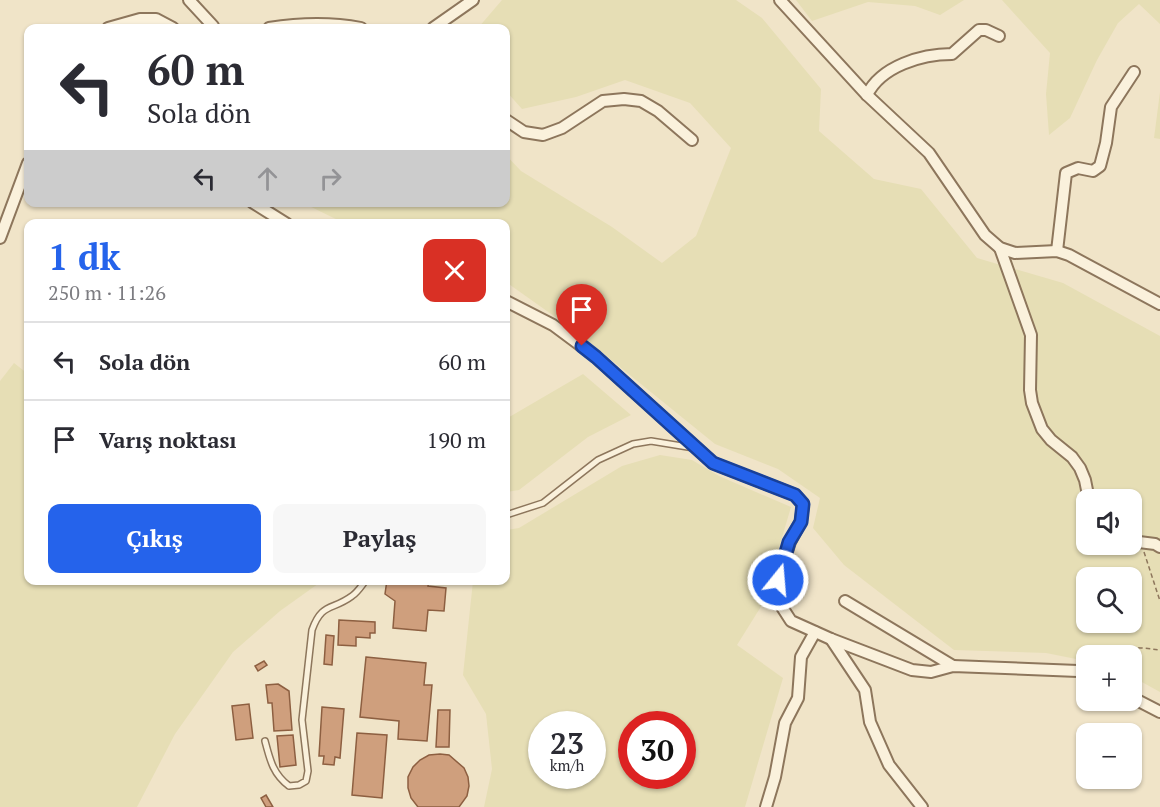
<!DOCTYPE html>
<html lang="tr">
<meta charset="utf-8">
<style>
:root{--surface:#fff;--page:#f7f7f7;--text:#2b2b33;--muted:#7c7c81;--line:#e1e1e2;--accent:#2563eb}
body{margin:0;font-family:"PT Serif",serif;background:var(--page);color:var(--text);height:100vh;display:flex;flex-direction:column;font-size:22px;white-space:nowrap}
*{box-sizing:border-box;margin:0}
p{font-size:20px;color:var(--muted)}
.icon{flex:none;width:33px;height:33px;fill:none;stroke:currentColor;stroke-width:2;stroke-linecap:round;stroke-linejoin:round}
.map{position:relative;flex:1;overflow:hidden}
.drawer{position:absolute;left:24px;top:219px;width:486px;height:366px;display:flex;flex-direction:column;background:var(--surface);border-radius:12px;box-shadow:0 2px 4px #0004}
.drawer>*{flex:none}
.hud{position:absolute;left:24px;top:24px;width:486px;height:183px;border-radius:12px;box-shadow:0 2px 4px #0004;background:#fff;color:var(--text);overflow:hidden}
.buttons{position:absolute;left:1076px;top:489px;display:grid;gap:12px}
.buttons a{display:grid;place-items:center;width:66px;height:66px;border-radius:12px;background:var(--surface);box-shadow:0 2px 4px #0004;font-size:30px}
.speed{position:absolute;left:528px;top:711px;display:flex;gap:12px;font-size:30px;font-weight:700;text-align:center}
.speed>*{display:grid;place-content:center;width:78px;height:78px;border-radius:50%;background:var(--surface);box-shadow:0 2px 4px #0004;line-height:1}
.speed small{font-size:15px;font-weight:400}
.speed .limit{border:9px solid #d22;background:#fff;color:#111}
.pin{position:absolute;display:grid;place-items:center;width:51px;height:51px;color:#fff;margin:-62px -26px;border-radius:50% 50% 50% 0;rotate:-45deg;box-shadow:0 0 6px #0007}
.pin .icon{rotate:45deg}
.me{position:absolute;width:66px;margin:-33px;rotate:17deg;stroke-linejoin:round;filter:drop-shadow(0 0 4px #0008)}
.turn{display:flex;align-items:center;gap:21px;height:126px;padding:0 24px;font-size:27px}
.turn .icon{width:78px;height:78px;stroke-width:2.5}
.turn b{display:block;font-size:42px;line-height:51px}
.lanes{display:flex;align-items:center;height:57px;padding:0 24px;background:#0003;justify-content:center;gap:30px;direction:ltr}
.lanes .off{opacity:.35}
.round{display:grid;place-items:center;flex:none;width:63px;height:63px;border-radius:12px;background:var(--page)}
.headline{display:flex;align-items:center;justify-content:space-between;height:102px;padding:0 24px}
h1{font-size:36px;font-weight:800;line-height:45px;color:var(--accent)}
.action{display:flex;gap:12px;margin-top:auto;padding:12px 24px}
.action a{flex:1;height:69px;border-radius:12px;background:var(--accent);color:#fff;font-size:24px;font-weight:800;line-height:69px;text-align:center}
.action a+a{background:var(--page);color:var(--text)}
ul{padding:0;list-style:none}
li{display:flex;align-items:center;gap:18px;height:78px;padding:0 24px;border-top:2px solid var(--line)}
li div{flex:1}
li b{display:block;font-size:22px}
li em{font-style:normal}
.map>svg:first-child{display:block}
.farmland{fill:#e6deb5;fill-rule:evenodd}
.building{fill:#cf9f7d;stroke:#8d5f41;stroke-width:1.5}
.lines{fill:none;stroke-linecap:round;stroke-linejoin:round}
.lane-casing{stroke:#8d765c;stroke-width:8}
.street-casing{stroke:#8d765c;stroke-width:14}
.path{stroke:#8d765c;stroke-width:1.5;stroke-dasharray:4.5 3;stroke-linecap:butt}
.lane{stroke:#faf1dc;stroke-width:5}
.street{stroke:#faf1dc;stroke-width:10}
.route-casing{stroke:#184099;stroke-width:15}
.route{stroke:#2563eb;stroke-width:10}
</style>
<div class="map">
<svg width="1160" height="807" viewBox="0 0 1160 807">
<rect width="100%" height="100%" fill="#f0e4c8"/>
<g class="farmland">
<path d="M502,0H736L762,18L821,89L819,131L874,179L921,189L977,258L1063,283L1160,336V692L1131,676V656H1086V661L1046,653L954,650L844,565L813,528L820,498L778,469L715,444L578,333L506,282V224L344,223L303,203L506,202V155L521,171L612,227L662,263L696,236L731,148L690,103L625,80L576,97L522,109L506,91V28H478ZM1086,500H1131V544H1086ZM1086,578H1131V622H1086Z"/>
<path d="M796,0H964L940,15L915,6L868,2L812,21Z"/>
<path d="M1002,0H1160V24L1139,4L1118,23L1097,60L1070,118L1049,135L1046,94L1050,53Z"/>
<path d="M1160,92V139L1154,138Z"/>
<path d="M14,363L28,374V580L322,581L280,611L233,652L175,734L137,807H0V381Z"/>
<path d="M583,374L631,415L588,437L519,490L506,492V419Z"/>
<path d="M660,455L692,460L719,476L791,507L762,605L737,645L783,678L745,807H484L492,769L486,714L463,675L473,581L506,580V530L519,528L622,466ZM592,724V776H542V724ZM632,724H682V776H632Z"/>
</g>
<g class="building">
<path d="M387,580H429L428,586L446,588L444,611L428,610L426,631L393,628L395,601L385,594Z"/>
<path d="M339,620L375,622V633H370V638L356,637V646L338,645Z"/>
<path d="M326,635L334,636L332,665L324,664Z"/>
<path d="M366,657L426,663L424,685H432L427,741L398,739L399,721L360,717Z"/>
<path d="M264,661L267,665L258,671L255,666Z"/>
<path d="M278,684L289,691L292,730L274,731L272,703H268L266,685Z"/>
<path d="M249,704L253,738L236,740L232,706Z"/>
<path d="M322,707L344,709L340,758L335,757L334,765L323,764L324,756H319Z"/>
<path d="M438,710H450L449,747H436Z"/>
<path d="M357,733L387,735L382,798L352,795Z"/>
<path d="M293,735L296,765L280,767L277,736Z"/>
<path d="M440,754L449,755L464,768L468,777L469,786L467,796L459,807H418L411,798L408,788V777L413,767L420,760L429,755Z"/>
<path d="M266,795L273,807H266L261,798Z"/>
</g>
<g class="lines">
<defs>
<g id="lane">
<path d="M506,515L543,503L598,460L633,444L651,441L694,448"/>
<path d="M265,741C270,760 273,774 289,786L299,785L306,781L308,771L302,720L312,630C322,602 332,611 352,596C358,592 362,585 366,580"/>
</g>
<g id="street">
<path d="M189,0L213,26L212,28"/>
<path d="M780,0L867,95L929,153L985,235L1000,248L1015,253L1057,251L1069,255L1160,304"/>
<path d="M108,28L140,19H156L173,28"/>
<path d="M269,28C300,23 330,22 361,28"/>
<path d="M433,28L473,0"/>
<path d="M867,95C881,66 922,54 952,54L979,30H986L999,36"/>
<path d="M506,120L524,132L543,135L562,128L603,101L624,99L641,101L658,111L692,140"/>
<path d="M252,202L287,224"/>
<path d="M0,238L28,163"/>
<path d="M1000,248L1031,335L1030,390L1032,403L1042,429L1051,440L1072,457L1080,468L1085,480L1089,500"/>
<path d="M1057,251L1066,173L1078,168L1093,171L1100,166L1106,143L1111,107L1134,72"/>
<path d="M506,301L553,325L596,357L713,463L795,495L803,504L801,521L790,542L778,580L780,604L791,621L831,639L912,670L931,672L953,666L1078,671L1086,675"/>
<path d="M1131,541L1155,544L1160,547"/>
<path d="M845,601L953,666"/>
<path d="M831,639L865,690L870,722L889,765L922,807"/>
<path d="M1131,697L1160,712"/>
<path d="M766,807L775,777L785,723L798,698L801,657L815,632"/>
</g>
</defs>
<use href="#lane" class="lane-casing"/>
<use href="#street" class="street-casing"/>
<g class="path">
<path d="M1144,552L1160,601"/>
<path d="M1087,656C1109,644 1137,647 1160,650"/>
</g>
<use href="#lane" class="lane"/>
<use href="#street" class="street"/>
</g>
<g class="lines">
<defs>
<path id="route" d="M582,346L596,357L713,463L795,495L803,504L801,522L789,542L778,580"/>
</defs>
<use href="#route" class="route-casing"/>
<use href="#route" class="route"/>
</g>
</svg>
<div class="buttons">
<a><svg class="icon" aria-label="sound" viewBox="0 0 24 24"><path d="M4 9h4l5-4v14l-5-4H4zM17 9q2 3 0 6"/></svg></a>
<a><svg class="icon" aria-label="search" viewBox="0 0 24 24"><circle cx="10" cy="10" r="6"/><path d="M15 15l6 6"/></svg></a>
<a>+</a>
<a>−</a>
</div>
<div class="speed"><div>23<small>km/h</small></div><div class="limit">30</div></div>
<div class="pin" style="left:582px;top:346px;background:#d93025"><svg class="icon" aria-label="arrive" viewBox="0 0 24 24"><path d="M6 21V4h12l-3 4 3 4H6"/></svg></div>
<svg class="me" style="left:778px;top:580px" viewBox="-20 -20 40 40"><circle r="17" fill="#2563eb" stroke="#fff" stroke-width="3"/><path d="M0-11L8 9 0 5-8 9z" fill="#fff"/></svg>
<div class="hud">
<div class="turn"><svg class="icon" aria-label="left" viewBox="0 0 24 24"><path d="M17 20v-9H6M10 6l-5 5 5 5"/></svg><div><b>60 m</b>Sola dön</div></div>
<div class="lanes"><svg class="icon" aria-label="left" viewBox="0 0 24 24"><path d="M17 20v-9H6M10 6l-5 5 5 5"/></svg><svg class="icon off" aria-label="ahead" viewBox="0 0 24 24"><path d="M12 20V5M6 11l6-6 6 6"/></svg><svg class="icon off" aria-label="right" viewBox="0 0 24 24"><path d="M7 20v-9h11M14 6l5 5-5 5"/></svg></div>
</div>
<section class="drawer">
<div class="headline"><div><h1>1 dk</h1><p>250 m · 11:26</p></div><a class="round" style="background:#d93025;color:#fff"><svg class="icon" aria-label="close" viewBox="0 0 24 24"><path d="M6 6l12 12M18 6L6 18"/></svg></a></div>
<ul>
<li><svg class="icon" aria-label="left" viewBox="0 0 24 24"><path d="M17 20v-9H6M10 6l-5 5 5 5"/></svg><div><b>Sola dön</b></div><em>60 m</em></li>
<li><svg class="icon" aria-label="arrive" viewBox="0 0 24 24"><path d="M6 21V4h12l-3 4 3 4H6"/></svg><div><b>Varış noktası</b></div><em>190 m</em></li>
</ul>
<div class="action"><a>Çıkış</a><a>Paylaş</a></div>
</section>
</div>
